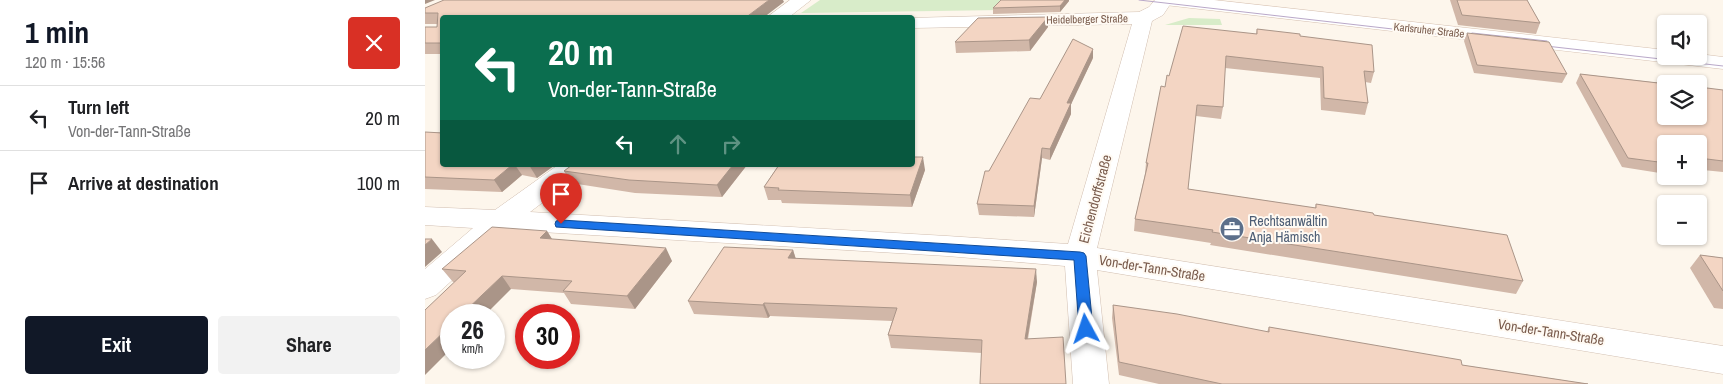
<!DOCTYPE html>
<meta charset="utf-8">
<style>
:root{--surface:#fff;--page:#f2f2f2;--text:#202124;--muted:#757577;--line:#e0e0e0;--accent:#111827}
body{margin:0;font-family:"Archivo Narrow",sans-serif;background:var(--page);color:var(--text);height:100vh;display:flex;flex-direction:column;font-size:19px;white-space:nowrap}
*{box-sizing:border-box;margin:0}
p{font-size:16px;color:var(--muted)}
.icon{flex:none;width:28px;height:28px;fill:none;stroke:currentColor;stroke-width:2;stroke-linecap:round;stroke-linejoin:round}
.map{position:relative;flex:1;overflow:hidden}
.drawer{display:flex;flex-direction:column;background:var(--surface);width:425px}
.drawer>*{flex:none}
.hud{position:absolute;left:15px;top:15px;width:475px;height:152px;border-radius:5px;box-shadow:0 1px 4px #0004;background:#0b6e4f;color:#fff;overflow:hidden}
.controls{position:absolute;left:1232px;top:15px;display:grid;gap:10px}
.controls a{display:grid;place-items:center;width:50px;height:50px;border-radius:5px;background:var(--surface);box-shadow:0 1px 4px #0004;font-size:25px}
.speed{position:absolute;left:15px;top:304px;display:flex;gap:10px;font-size:25px;font-weight:700;text-align:center}
.speed>*{display:grid;place-content:center;width:65px;height:65px;border-radius:50%;background:var(--surface);box-shadow:0 1px 4px #0004;line-height:1}
.speed small{font-size:12px;font-weight:400}
.speed .limit{border:8px solid #d22;background:#fff;color:#111}
.pin{position:absolute;display:grid;place-items:center;width:42px;height:42px;color:#fff;margin:-51px -21px;border-radius:50% 50% 50% 0;rotate:-45deg;box-shadow:0 0 5px #0007}
.pin .icon{rotate:45deg}
.me{position:absolute;width:55px;margin:-28px;rotate:355deg;stroke-linejoin:round;filter:drop-shadow(0 0 4px #0008)}
.turn{display:flex;align-items:center;gap:18px;height:105px;padding:0 25px;font-size:22px}
.turn .icon{width:65px;height:65px;stroke-width:2.5}
.turn b{display:block;font-size:35px;line-height:42px}
.lanes{display:flex;align-items:center;height:48px;padding:0 25px;background:#0003;justify-content:center;gap:25px;direction:ltr}
.lanes .off{opacity:.35}
.round{display:grid;place-items:center;flex:none;width:52px;height:52px;border-radius:5px;background:var(--page)}
.headline{display:flex;align-items:center;justify-content:space-between;height:85px;padding:0 25px}
h1{font-size:30px;font-weight:700;line-height:38px;color:var(--accent)}
.action{display:flex;gap:10px;margin-top:auto;padding:10px 25px}
.action a{flex:1;height:58px;border-radius:5px;background:var(--accent);color:#fff;font-size:20px;font-weight:700;line-height:58px;text-align:center}
.action a+a{background:var(--page);color:var(--text)}
ul{padding:0;list-style:none}
li{display:flex;align-items:center;gap:15px;height:65px;padding:0 25px;border-top:1px solid var(--line)}
li div{flex:1}
li b{display:block;font-size:19px}
li em{font-style:normal}
main{display:flex;flex:1;min-height:0}
.map>svg:first-child{display:block}
.green{fill:#d8ecc9}
.lines{fill:none;stroke-linecap:round;stroke-linejoin:round}
.street-casing{stroke:#d1beb0;stroke-width:1}
.secondary-casing{stroke:#d6c0b0;stroke-width:1}
.street{fill:#fff;fill-rule:evenodd}
.secondary{fill:#fff;fill-rule:evenodd}
.tram{stroke:#b9a8c9;stroke-width:1}
.wall{fill:#d1b7a8}
.shaded-wall{fill:#aa9588}
.building{fill:#f3d5c3;stroke:#aa9588}
.route{fill:#1a73e8;stroke:#114b97}
.labels{text-anchor:middle;dominant-baseline:central;stroke-width:4;stroke-linejoin:round;paint-order:stroke}
.far-street-label{font-size:11px;fill:#7a5c4d;stroke:#fffaf3}
.street-label{font-size:14px;fill:#7a5c4d;stroke:#fffaf3}
.service-label{font-size:14px;fill:#4e5e75;stroke:#fffaf3;text-anchor:start}
</style>
<main>
<section class="drawer">
<div class="headline"><div><h1>1 min</h1><p>120 m · 15:56</p></div><a class="round" style="background:#d93025;color:#fff"><svg class="icon" aria-label="close" viewBox="0 0 24 24"><path d="M6 6l12 12M18 6L6 18"/></svg></a></div>
<ul>
<li><svg class="icon" aria-label="left" viewBox="0 0 24 24"><path d="M17 20v-9H6M10 6l-5 5 5 5"/></svg><div><b>Turn left</b><p>Von-der-Tann-Straße</p></div><em>20 m</em></li>
<li><svg class="icon" aria-label="arrive" viewBox="0 0 24 24"><path d="M6 21V4h12l-3 4 3 4H6"/></svg><div><b>Arrive at destination</b></div><em>100 m</em></li>
</ul>
<div class="action"><a>Exit</a><a>Share</a></div>
</section>
<div class="map">
<svg width="1298" height="384" viewBox="0 0 1298 384">
<rect width="100%" height="100%" fill="#fdf6ec"/>
<g class="green">
<path d="M395,0H588L640,6L637,9L376,13Z"/>
<path d="M764,18L795,19L797,25H740Z"/>
</g>
<g class="lines">
<defs>
<g id="street">
<path d="M365,0H386L363,18H341Z"/>
<path d="M730,0H748L738,15L727,21L672,248L1298,346V374L672,270L684,384H648L640,266L522,256L82,230L11,295L0,299V269L48,228L0,225V207L70,210L133,165H163L159,171L105,212L522,236L643,244L707,24L488,28V18H483L714,12L724,7Z"/>
</g>
<path id="secondary" d="M731,0H789L1241,50V56H1274V54L1298,57V69L740,5L734,4Z"/>
</defs>
<use href="#street" class="street-casing"/>
<use href="#secondary" class="secondary-casing"/>
<use href="#street" class="street"/>
<use href="#secondary" class="secondary"/>
<g class="tram">
<path d="M714,0L1055,39"/>
<path d="M1047,33L1122,41"/>
<path d="M1112,45L1298,66"/>
</g>
</g>
<g class="wall">
<path d="M1025,0H1102L1115,23L1111,34L1033,25Z"/>
<path d="M644,1L635,12L568,14V8Z"/>
<path d="M359,2L18,18V54H0V27H12V24H0V8Z"/>
<path d="M623,17V27L605,51L531,53L530,42Z"/>
<path d="M832,29L875,36L949,72L946,83L940,82L943,103L940,115L896,110L895,78L800,68L798,107L796,119L771,116L763,189L890,208L891,204L949,215L1098,281L1091,294L785,245L786,243L709,231L710,219L720,174L721,163L740,87L831,34Z"/>
<path d="M1042,33L1142,74L1137,83L1049,73L1039,41Z"/>
<path d="M668,58L646,103V114L625,160L617,158L609,217L554,215L552,204L564,171L615,99Z"/>
<path d="M1155,74L1298,90V172L1278,170L1273,178L1261,176H1274V144H1241V174L1197,167L1151,83Z"/>
<path d="M0,132L18,165H130L112,178L97,175L77,192L0,189Z"/>
<path d="M147,165H322L297,197L210,193L146,183L139,171Z"/>
<path d="M351,165H488L500,170L487,207L357,203L356,200H343L339,187L353,166Z"/>
<path d="M122,231L127,239L247,261L210,309L146,304L139,293L86,289L28,282L17,269Z"/>
<path d="M368,250L371,259L612,282L603,339L557,353L466,348L463,335L467,321L345,316L343,318L269,314L263,301Z"/>
<path d="M1275,255L1298,258V309L1289,308L1265,268Z"/>
<path d="M688,305L842,332L844,327L1037,365L1163,384H734L694,375L687,318Z"/>
</g>
<g class="shaded-wall">
<path d="M0,0H10L0,4Z"/>
<path d="M344,0H358L359,2L338,18H320Z"/>
<path d="M640,0H644V1L635,12V6Z"/>
<path d="M623,17V27L605,51L604,40Z"/>
<path d="M668,49V58L642,113V103Z"/>
<path d="M646,103V114L625,160V149Z"/>
<path d="M617,148V158L609,217V206Z"/>
<path d="M498,157L500,170L487,207L485,195Z"/>
<path d="M87,165H90L97,175L77,192L69,180Z"/>
<path d="M104,165H130L112,178Z"/>
<path d="M308,165H322L297,197L292,185Z"/>
<path d="M122,231L130,244L115,238Z"/>
<path d="M7,239L17,252L0,267V245Z"/>
<path d="M241,248L247,261L210,309L202,296Z"/>
<path d="M368,250L372,263L363,258Z"/>
<path d="M611,269L612,282L600,352V339Z"/>
<path d="M77,276L86,289L60,315H36Z"/>
<path d="M339,303L345,316L343,318L338,305Z"/>
<path d="M26,325V349L0,375V350Z"/>
</g>
<g class="building">
<path d="M19,0H344L320,18H18V43H0V27H12L13,13H0V8Z"/>
<path d="M576,0H640L635,6L568,8Z"/>
<path d="M1032,0H1102L1115,23L1037,15Z"/>
<path d="M623,17L604,40L530,42L553,18Z"/>
<path d="M758,26L832,34V29L875,34V36L947,45L949,72L939,71L943,103L899,98L898,67L801,56L798,107L772,105L763,189L891,208V204L948,213L949,215L1082,235L1098,281L787,232L788,230L710,219L723,163H721L736,86L740,87L742,75L744,76Z"/>
<path d="M1042,33L1124,42L1142,74L1052,65Z"/>
<path d="M648,39L668,49L642,103H646L625,149L617,148L609,206L552,204L560,171H564L605,98L615,99Z"/>
<path d="M1155,74L1242,84H1241V116H1274V87L1298,90V161L1274,158V144H1241V163L1203,158Z"/>
<path d="M0,132L18,133V165H87L69,180L0,177Z"/>
<path d="M488,157H498L485,195L353,190L354,188L339,187L354,165H488Z"/>
<path d="M1274,160L1280,168L1274,167Z"/>
<path d="M147,165H308L292,185L204,180L139,171Z"/>
<path d="M67,227L122,231L115,238L241,248L202,296L138,291L147,281L77,276L36,315H26V325L0,350V310L41,271L17,269Z"/>
<path d="M0,239H7L0,245Z"/>
<path d="M299,247L368,250L363,258L611,269L600,339L638,337L641,384H555L557,340L463,335L472,308L339,303L338,305L263,301Z"/>
<path d="M1275,255L1298,258V291Z"/>
<path d="M688,305L752,314L844,332V327L1036,360L1037,365L1163,384H797L694,362Z"/>
</g>
<path class="route" d="M136,220L655,252L659,253L661,256L668,329L666,333L661,335L656,333L654,329L649,260L131,227L130,224L131,221Z"/>
<defs>
<symbol id="office-disc" viewBox="-11 -11 22 22"><circle r="9.5" fill="#5c6f8a" stroke="#fffaf3"/><path d="M-6-3h4V-5.5h4V-3h4V5H-6ZM-1-4.5V-3h2v-1.5ZM-6 0V1H6V0Z" fill="#fff"/></symbol>
</defs>
<g fill-rule="evenodd">
<use href="#office-disc" x="793" y="215" width="28" height="28"/>
</g>
<g class="labels">
<g class="far-street-label">
<text transform="translate(662 19) rotate(-1)">Heidelberger Straße</text>
<text transform="translate(1004 30) rotate(6)">Karlsruher Straße</text>
</g>
<g class="street-label">
<text transform="translate(670 199) rotate(-75)">Eichendorffstraße</text>
<text transform="translate(727 268) rotate(9)">Von-der-Tann-Straße</text>
<text transform="translate(1126 332) rotate(9)">Von-der-Tann-Straße</text>
</g>
<g class="service-label">
<text x="824" y="221">Rechtsanwältin<tspan x="824" dy="16">Anja Hämisch</tspan></text>
</g>
</g>
</svg>
<div class="controls">
<a><svg class="icon" aria-label="sound" viewBox="0 0 24 24"><path d="M4 9h4l5-4v14l-5-4H4zM17 9q2 3 0 6"/></svg></a>
<a><svg class="icon" aria-label="layers" viewBox="0 0 24 24"><path d="M12 4l9 5-9 5-9-5zM3 14l9 5 9-5"/></svg></a>
<a>+</a>
<a>−</a>
</div>
<div class="speed"><div>26<small>km/h</small></div><div class="limit">30</div></div>
<div class="pin" style="left:136px;top:224px;background:#d93025"><svg class="icon" aria-label="arrive" viewBox="0 0 24 24"><path d="M6 21V4h12l-3 4 3 4H6"/></svg></div>
<svg class="me" style="left:661px;top:329px" viewBox="-20 -20 40 40"><path d="M0-17L14 15 0 8-14 15z" fill="#1a73e8" stroke="#fff" stroke-width="4"/></svg>
<div class="hud">
<div class="turn"><svg class="icon" aria-label="left" viewBox="0 0 24 24"><path d="M17 20v-9H6M10 6l-5 5 5 5"/></svg><div><b>20 m</b>Von-der-Tann-Straße</div></div>
<div class="lanes"><svg class="icon" aria-label="left" viewBox="0 0 24 24"><path d="M17 20v-9H6M10 6l-5 5 5 5"/></svg><svg class="icon off" aria-label="ahead" viewBox="0 0 24 24"><path d="M12 20V5M6 11l6-6 6 6"/></svg><svg class="icon off" aria-label="right" viewBox="0 0 24 24"><path d="M7 20v-9h11M14 6l5 5-5 5"/></svg></div>
</div>
</div>
</main>
